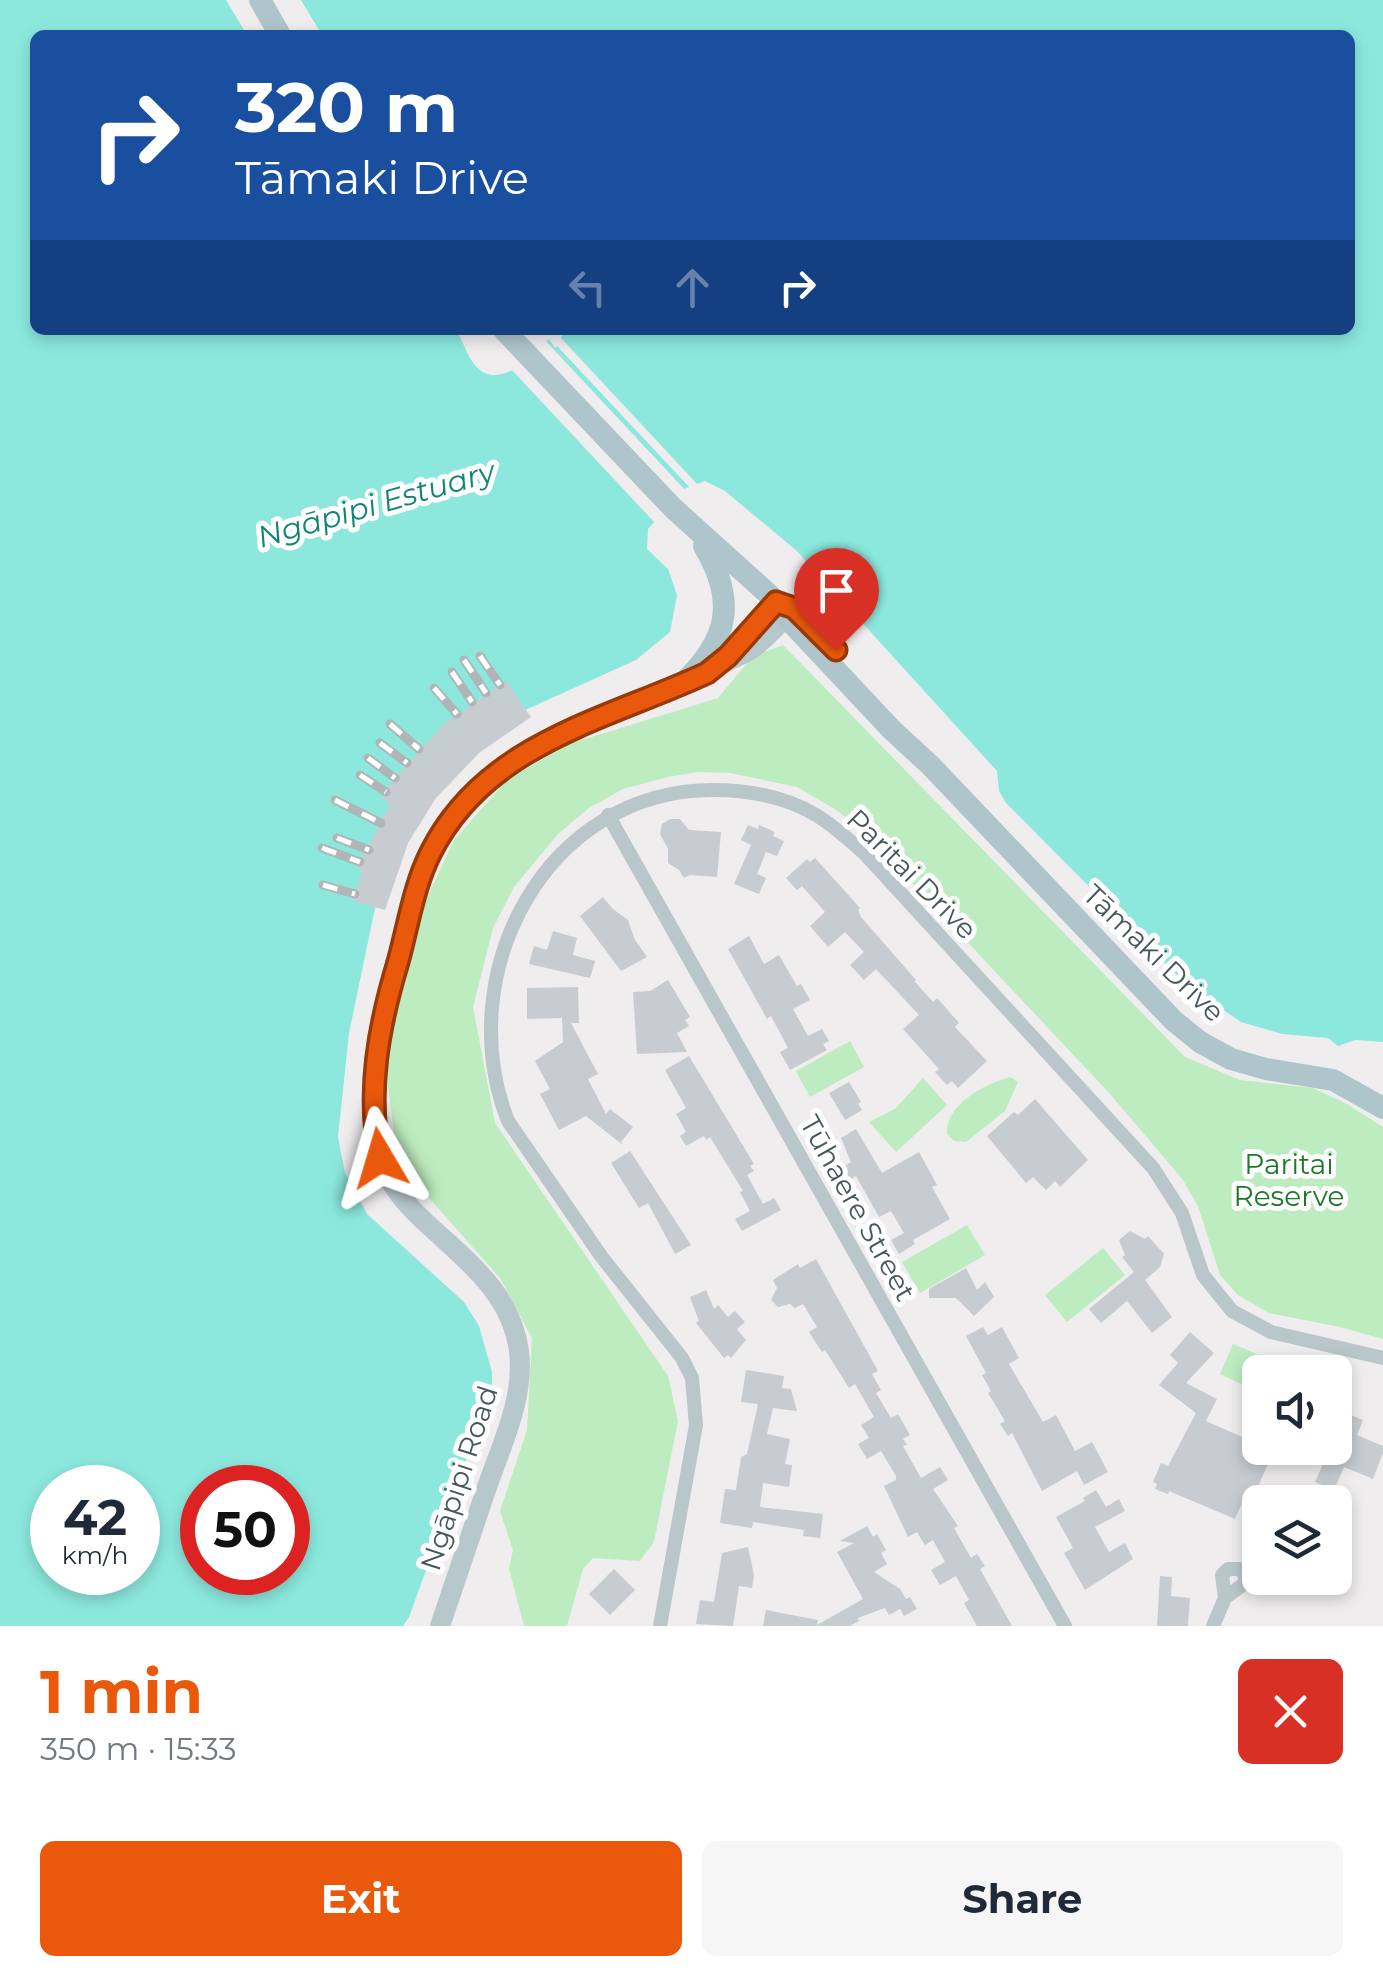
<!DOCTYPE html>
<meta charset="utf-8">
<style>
:root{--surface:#fff;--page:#f6f6f7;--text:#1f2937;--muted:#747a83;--accent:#ea580c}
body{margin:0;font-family:Montserrat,sans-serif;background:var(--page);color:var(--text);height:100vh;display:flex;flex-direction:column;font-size:38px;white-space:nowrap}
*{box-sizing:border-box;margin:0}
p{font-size:32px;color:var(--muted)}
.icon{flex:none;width:55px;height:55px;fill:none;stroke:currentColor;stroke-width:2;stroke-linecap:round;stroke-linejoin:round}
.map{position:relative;height:1626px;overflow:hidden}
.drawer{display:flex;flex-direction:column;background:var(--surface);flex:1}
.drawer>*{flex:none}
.banner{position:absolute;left:30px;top:30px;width:1325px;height:305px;border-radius:15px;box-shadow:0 5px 15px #0003;background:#1a4fa0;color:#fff;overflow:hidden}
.fabs{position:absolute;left:1242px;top:1355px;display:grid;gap:20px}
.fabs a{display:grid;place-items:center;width:110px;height:110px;border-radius:15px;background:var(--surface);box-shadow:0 5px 15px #0003;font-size:50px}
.speed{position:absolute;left:30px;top:1465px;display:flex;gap:20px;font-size:50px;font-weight:700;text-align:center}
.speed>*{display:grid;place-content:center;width:130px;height:130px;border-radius:50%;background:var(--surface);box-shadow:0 5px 15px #0003;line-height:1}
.speed small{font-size:25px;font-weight:400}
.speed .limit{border:15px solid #d22;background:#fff;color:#111}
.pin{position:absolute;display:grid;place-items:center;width:85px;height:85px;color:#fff;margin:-102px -42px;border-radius:50% 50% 50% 0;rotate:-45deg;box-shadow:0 0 10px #0007}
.pin .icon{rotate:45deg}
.me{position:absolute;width:110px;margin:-55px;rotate:353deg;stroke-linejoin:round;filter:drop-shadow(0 0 8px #0008)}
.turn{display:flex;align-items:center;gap:35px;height:210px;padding:0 40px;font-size:45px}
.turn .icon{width:130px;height:130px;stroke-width:2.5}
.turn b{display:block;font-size:70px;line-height:85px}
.lanes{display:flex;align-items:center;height:95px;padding:0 40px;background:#0003;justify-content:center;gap:50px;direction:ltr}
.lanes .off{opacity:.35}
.round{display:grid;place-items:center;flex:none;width:105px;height:105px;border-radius:15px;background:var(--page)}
.headline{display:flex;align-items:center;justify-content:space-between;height:170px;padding:0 40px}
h1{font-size:60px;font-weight:700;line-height:75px;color:var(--accent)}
.cta{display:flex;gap:20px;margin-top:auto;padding:20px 40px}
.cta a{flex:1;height:115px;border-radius:15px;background:var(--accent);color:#fff;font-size:40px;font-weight:700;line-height:115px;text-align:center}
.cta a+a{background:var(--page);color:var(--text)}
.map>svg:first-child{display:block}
.green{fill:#bdecc0}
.water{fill:#8ce8dd;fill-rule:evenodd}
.pier{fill:#f0edee}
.building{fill:#c7ccd0}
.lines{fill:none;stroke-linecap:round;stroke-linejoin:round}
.street{stroke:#b9c7ca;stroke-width:14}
.secondary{stroke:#b7c8cc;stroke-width:20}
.primary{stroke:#aec6cb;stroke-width:22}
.rail-casing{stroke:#b0b5b8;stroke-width:9}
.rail{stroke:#fff;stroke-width:5;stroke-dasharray:15;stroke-linecap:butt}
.route-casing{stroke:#983908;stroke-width:25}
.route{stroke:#ea580c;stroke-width:18}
.labels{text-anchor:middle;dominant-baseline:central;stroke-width:10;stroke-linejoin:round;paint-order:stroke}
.street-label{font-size:28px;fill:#46575a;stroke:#fff}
.park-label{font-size:28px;fill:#1b782b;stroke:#fff}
.water-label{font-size:30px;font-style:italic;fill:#128477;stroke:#fff}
</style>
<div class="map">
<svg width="1383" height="1626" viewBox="0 0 1383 1626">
<rect width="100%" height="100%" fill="#f0edee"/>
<g class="green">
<path d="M783,645L1185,1057L1240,1080L1313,1088L1347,1104L1383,1127V1339L1340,1327L1269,1313L1238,1295L1220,1275L1198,1206L1183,1180L1110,1094L868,836L838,811L797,787L730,773L698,772L668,777L623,789L589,808L559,833L514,887L493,928L473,1007L495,1123L668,1376L678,1421L654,1542L640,1561L593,1558L583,1569L567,1626H524L509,1569L513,1550L500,1511L527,1430L532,1338L500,1278L414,1181L394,1132L386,1071L397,1006L426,900L454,840L507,780L569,744L718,698L753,656Z"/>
<path d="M850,1041L864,1067L810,1097L796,1071Z"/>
<path d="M1010,1077L1018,1082L1005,1111L966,1142L954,1141L947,1134C945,1104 985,1084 1010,1077Z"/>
<path d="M923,1078L947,1105L896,1152L869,1122L895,1109Z"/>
<path d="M967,1225L985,1255L920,1293L902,1262Z"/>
<path d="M1103,1248L1125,1275L1067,1322L1045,1295Z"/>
<path d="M1233,1344L1299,1372H1260V1393L1220,1374Z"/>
</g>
<path class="water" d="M0,0H226L247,35H35V330H456C464,342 468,361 480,370C503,389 543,350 555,330H1350V35H322L301,0H1383V1042L1355,1040L1338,1046L1328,1038L1282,1034L1241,1022L1187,985L1006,803L999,791L997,771L797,551L725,491L705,481L684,489L648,529L647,549L668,569L677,595L670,632L636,660L503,720L441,776L379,889L349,1033L338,1137L345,1173L367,1214L464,1302L479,1326L492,1372V1386L482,1417L409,1617L403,1626H0ZM52,1488H138V1572H52ZM202,1488H288V1572H202Z"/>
<g class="pier">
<path d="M550,330H563L561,338L698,485L692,490L557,346L555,348L546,335Z"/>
<path d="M542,337L688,493L656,524L510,368Z"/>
</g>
<g class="building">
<path d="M506,681L531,717L479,753L436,798L408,843L385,910L353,901L362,871L358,870L360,862L390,804L382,798L391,783L443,725Z"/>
<path d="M670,819H680L689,830L721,832L717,877L690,875L684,878L679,870L668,863V849L660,834L662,824Z"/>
<path d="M748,825L758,829L759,825L775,832L773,836L784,841L777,856L766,852L757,874L766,878L759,894L734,884L751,845L741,840Z"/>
<path d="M815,858L860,908L858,910L861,917L916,980L914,981L933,1002L937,998L959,1023L955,1027L987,1061L958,1088L952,1081L947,1085L935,1072L939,1069L903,1029L919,1015L876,969L864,980L850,965L864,952L845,932L828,947L810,926L825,912L802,886L797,890L786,878L807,859L810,862Z"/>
<path d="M603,897L613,909L628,920L635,940L647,957L621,971L580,916Z"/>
<path d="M553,931L577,938L573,955L595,961L590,978L529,964L534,946L547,950Z"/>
<path d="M749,936L764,964L779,955L797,986L801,984L810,1000L793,1009L808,1036L822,1029L829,1041L823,1044L827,1050L790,1070L780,1052L788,1048L771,1016L767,1019L728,949Z"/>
<path d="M668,980L690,1017L685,1020L689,1026L677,1033L687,1052L637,1054L633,992L650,991Z"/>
<path d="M578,987L579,1023H571L598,1074L588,1079L606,1114L610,1109L633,1127L621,1142L623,1145L586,1116L559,1130L540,1094L550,1089L535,1061L563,1042L562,1018L527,1019V988Z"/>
<path d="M689,1056L754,1164L750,1166L754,1171L747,1175L763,1204L774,1198L781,1210L742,1231L735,1219L750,1211L740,1192L743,1191L710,1137L706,1140L704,1136L686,1146L680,1136L686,1132L676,1114L686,1108L665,1070Z"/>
<path d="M849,1082L861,1102L858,1104L862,1110L845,1120L829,1093Z"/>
<path d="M1035,1099L1088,1160L1060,1187L1055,1181L1046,1190L1033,1177L1026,1183L987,1136L1014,1112L1018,1115Z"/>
<path d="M856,1129L882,1173L919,1152L937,1185L932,1187L950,1219L913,1240L915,1244L899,1254L891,1240L904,1233L891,1211L879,1217L856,1176L847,1181L840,1169L851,1162L841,1138Z"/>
<path d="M630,1151L691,1245L675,1254L648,1203L639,1208L611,1163Z"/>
<path d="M1130,1231L1145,1239L1148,1236L1164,1254L1160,1267L1145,1280L1172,1317L1152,1333L1127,1301L1101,1323L1089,1309L1134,1272L1122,1257L1125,1255L1119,1240Z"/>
<path d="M816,1259L878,1371L872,1374L881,1390L876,1393L891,1418L898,1414L910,1435L903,1439L907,1445L903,1446L921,1478L940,1467L948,1480L933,1489L958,1526L954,1528L971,1558L977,1554L985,1566L980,1569L1012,1626H977L964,1603L969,1600L956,1576L940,1585L931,1570L945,1562L933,1540L925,1545L917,1532L908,1537L884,1486L896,1480V1476L881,1451L867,1459L858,1444L869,1438L861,1425L874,1417L855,1384L849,1388L825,1350L822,1352L809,1332L817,1327L803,1304L795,1308L790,1304L778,1307L771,1300L777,1288L773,1280L798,1264L800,1268Z"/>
<path d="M966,1268L977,1290L985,1282L994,1297L974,1316L956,1298H929V1289Z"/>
<path d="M706,1290L714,1309L718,1305L728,1317L735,1311L745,1322L737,1329L746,1340L731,1358L728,1355L724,1358L696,1323L699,1321L690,1297Z"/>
<path d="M983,1327L988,1335L1002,1327L1019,1358L1009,1364L1043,1422L1056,1415L1075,1451L1092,1442L1108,1472L1084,1485L1077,1471L1042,1491L1012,1433L1008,1436L1000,1424L1005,1421L988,1393L991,1391L982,1375L986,1373L966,1336Z"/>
<path d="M1190,1332L1214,1353L1186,1383L1217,1399L1206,1421L1267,1448L1261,1461L1268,1464L1252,1500L1245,1496L1235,1519L1169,1491L1168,1494L1155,1489L1157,1484L1153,1482L1161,1463L1168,1466L1196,1413L1159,1385L1178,1363L1170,1355Z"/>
<path d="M746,1370L784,1376L782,1388L791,1389L797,1411L773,1408L767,1434L790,1439L785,1464L792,1465L789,1487L763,1483L760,1507L823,1514L820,1538L803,1536L804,1530L753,1522L752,1528L720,1523L725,1489L736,1490L741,1457L747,1454L758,1404L741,1402Z"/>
<path d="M1335,1413L1347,1418L1348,1414L1363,1420L1357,1435L1383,1446V1453L1373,1479L1344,1467L1334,1490L1315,1482L1330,1448H1335Z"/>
<path d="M1096,1490L1106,1507L1119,1499L1125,1511L1095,1527L1109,1552L1125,1543L1133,1559L1085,1590L1064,1553L1073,1548L1056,1517L1085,1501L1083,1498Z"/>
<path d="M867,1526L873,1537L877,1534L886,1550L881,1553L887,1564L874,1572L900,1589L906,1599L910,1597L917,1609L904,1616L900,1609L889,1615L885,1608L858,1618L859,1621L850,1626H763L766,1610L818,1620L817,1625L863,1599L837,1552L854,1543L840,1541Z"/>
<path d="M748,1547L754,1575L752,1588L739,1586L733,1626L696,1624L700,1600L714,1602L722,1553Z"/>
<path d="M614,1569L635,1590L610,1615L589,1594Z"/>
<path d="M1160,1576L1172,1577L1171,1596L1190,1598L1188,1626H1157Z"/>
</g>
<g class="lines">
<g class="street">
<path d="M608,815L1065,1626"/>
<path d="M660,1626L696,1425L692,1378L682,1358L601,1256L508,1121C450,973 546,790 713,790C750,790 784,796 816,815C833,825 848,839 864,853L1153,1168L1182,1213L1203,1275L1232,1311L1271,1332L1383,1358"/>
<path d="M1213,1626L1225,1598L1222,1575L1228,1569H1240L1245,1575V1583L1225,1598"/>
</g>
<g class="secondary">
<path d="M725,658L776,601"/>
<path d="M440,1626C455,1581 471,1535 486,1490C501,1446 525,1398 519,1351C511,1291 463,1258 423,1220C404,1202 388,1183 380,1158C355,1078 399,947 424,869C480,731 605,732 716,667C726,661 739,657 750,650C767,639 780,622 794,608"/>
</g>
<g class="primary">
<path d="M260,0L280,35"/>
<path d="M504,330L673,508L776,601L786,617L891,729L930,765L1174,1021L1200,1042L1231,1059L1266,1069L1333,1080L1383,1108"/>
<path d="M681,685C729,640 737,602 704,546"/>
</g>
<defs>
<g id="rail">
<path d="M480,656L500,685"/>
<path d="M464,660L486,693"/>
<path d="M452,672L472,702"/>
<path d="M434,688L457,714"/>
<path d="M390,724L419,749"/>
<path d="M380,743L407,763"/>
<path d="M368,758L395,778"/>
<path d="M360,775L386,792"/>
<path d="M335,800L381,823"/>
<path d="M337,838L369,850"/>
<path d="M322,848L360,862"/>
<path d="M323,885L355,894"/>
</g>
</defs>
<use href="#rail" class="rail-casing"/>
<use href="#rail" class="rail"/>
</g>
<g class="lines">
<defs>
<path id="route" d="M380,1158C366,1092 379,1025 398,962C408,926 414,885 431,852C486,743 606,720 707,673L728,656L776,602L794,608L836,650"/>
</defs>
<use href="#route" class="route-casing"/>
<use href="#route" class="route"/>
</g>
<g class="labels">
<g class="street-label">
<text transform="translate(912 874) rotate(45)">Paritai Drive</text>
<text transform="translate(1154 953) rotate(44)">Tāmaki Drive</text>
<text transform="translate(858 1208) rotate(61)">Tūhaere Street</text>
<text transform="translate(459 1478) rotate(-72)">Ngāpipi Road</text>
</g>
<g class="park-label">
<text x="1289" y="1164">Paritai<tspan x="1289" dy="32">Reserve</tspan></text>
</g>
<g class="water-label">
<text transform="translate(376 504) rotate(-16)">Ngāpipi Estuary</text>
</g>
</g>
</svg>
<div class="fabs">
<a><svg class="icon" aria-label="sound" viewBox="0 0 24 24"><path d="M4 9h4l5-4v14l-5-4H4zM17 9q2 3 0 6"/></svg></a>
<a><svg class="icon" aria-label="layers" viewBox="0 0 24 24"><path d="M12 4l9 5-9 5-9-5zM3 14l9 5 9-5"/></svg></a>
</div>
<div class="speed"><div>42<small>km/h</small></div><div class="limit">50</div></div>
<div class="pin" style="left:836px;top:650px;background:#d93025"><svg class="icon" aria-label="arrive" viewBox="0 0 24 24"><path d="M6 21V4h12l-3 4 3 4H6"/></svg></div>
<svg class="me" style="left:380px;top:1158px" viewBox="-20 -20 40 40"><path d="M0-17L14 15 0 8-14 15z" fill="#ea580c" stroke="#fff" stroke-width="4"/></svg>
<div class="banner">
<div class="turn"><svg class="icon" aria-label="right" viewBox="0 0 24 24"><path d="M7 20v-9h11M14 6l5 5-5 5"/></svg><div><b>320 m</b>Tāmaki Drive</div></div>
<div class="lanes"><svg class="icon off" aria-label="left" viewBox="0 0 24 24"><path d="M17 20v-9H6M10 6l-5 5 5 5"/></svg><svg class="icon off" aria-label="ahead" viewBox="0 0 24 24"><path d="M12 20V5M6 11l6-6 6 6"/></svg><svg class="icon" aria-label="right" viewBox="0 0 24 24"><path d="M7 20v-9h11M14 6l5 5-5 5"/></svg></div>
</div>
</div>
<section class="drawer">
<div class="headline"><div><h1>1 min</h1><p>350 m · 15:33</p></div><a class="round" style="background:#d93025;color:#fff"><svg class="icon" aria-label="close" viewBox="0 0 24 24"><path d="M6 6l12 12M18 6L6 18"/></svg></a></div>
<div class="cta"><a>Exit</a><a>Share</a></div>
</section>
